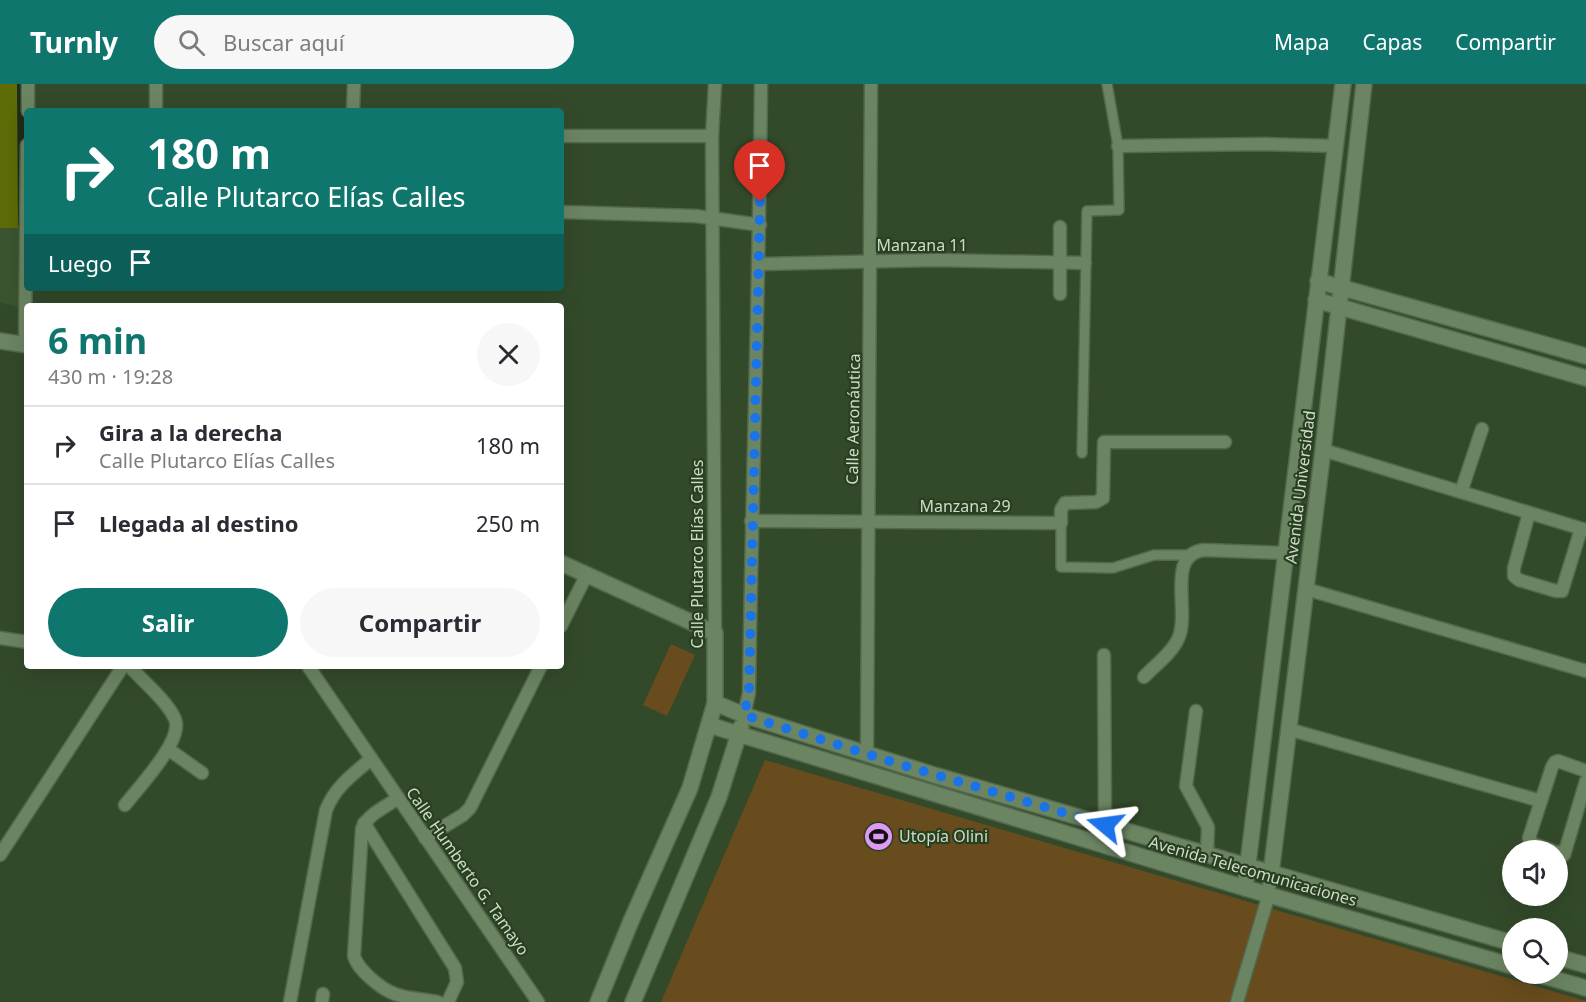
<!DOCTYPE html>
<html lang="es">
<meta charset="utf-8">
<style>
:root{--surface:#fff;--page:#f7f7f7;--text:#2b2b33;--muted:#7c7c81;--line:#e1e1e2;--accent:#0f766e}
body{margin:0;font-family:"Noto Sans",sans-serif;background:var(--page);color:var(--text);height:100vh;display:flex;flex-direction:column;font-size:22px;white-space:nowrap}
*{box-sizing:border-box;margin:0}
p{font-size:20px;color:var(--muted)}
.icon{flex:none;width:33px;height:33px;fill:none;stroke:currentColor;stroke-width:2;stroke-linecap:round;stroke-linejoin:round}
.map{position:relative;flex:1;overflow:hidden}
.sheet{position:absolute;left:24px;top:219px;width:540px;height:366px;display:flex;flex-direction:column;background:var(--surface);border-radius:6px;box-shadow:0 6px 24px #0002}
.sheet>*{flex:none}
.guide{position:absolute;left:24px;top:24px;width:540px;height:183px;border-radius:6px;box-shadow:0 6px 24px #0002;background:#0f766e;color:#fff;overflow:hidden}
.controls{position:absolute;left:1502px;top:756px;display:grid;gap:12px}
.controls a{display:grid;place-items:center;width:66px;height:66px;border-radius:50%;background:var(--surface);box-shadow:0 6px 24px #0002;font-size:30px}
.pin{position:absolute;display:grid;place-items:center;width:51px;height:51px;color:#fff;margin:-62px -26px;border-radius:50% 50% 50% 0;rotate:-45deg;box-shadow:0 0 6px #0007}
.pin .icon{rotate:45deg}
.me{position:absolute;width:66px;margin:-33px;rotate:286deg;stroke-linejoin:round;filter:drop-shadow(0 0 4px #0008)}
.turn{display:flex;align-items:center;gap:21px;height:126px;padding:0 24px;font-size:27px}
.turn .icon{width:78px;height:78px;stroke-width:2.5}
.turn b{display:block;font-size:42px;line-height:51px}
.then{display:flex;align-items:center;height:57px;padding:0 24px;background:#0003;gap:12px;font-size:22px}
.round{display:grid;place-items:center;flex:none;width:63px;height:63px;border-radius:32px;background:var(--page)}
.headline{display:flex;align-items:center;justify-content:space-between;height:102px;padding:0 24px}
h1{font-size:36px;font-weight:700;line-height:45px;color:var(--accent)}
.button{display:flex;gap:12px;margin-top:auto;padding:12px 24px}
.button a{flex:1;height:69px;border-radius:36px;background:var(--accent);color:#fff;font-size:24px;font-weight:700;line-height:69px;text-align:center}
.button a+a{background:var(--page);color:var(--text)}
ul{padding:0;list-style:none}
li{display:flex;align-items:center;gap:18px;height:78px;padding:0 24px;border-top:2px solid var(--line)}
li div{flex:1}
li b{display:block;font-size:22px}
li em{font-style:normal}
header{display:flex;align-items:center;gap:36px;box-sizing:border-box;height:84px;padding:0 30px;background:var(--accent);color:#fff}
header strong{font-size:28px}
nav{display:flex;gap:33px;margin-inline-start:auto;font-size:21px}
.search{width:420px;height:54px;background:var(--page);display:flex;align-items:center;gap:15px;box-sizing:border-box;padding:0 21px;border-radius:33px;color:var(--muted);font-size:22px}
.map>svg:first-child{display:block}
.built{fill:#39542e}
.green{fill:#684c1e}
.shadow{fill:#0007}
.building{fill:#5e6b07}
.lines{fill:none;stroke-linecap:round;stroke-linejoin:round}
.pedestrian-casing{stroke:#53674c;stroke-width:12}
.minor-casing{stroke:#53674c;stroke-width:15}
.tertiary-casing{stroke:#53674c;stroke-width:18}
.pedestrian{stroke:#6b8562;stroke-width:9}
.minor{stroke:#6b8562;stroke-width:12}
.tertiary{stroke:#6b8562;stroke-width:15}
.route{stroke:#1a73e8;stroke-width:10;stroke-dasharray:0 18}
.labels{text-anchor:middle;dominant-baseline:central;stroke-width:4.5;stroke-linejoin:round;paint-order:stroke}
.street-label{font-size:16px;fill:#cddbc8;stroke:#294020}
.poi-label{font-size:16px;fill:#cddbc8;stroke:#294020;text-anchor:start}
</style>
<header>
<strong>Turnly</strong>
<div class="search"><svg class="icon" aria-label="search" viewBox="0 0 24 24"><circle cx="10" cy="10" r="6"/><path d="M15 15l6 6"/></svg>Buscar aquí</div>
<nav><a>Mapa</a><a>Capas</a><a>Compartir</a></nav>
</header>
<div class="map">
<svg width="1586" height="918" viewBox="0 0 1586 918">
<rect width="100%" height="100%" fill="#334a2a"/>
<path class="built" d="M0,0H25L20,224L0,218Z"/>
<g class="green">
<path d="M671,560L695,571L667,632L643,621Z"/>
<path d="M765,676L1586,917V918H661Z"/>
</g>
<path class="shadow" d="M0,0H24L25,135L18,142H0Z"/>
<path class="building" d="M0,0H17L18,144H0Z"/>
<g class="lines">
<defs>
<g id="pedestrian">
<path d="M1082,369L1087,127L1119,126L1118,62L1107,0"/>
<path d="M1061,439V483L1113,484L1154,471H1189"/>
</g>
<g id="minor">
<path d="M28,27V0"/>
<path d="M156,27V0"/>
<path d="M353,27L354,0"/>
<path d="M561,52H712"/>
<path d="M1118,62L1265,60L1335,62"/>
<path d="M561,128L696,132L760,141"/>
<path d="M760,180L936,176L1085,179"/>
<path d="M1060,210V143"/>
<path d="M25,260L27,61"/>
<path d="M1323,366L1586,446"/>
<path d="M1461,408L1482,345"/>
<path d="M1529,429L1514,484V492L1519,496L1556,507H1562L1581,445"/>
<path d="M751,437L1061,439V426L1065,419L1096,418L1103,414L1104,358H1225"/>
<path d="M1306,505L1586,587"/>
<path d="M561,542L586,492"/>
<path d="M715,549L712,52L715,0"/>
<path d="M0,554L27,558"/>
<path d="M1104,571L1105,741"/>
<path d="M308,582L538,918"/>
<path d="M1144,593C1154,582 1172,569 1178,555C1191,529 1165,470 1204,466L1287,469"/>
<path d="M1196,627L1186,702L1208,743L1207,771"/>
<path d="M744,631L749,609C752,406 759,203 761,0"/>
<path d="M1288,645L1541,717"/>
<path d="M168,665L202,689"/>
<path d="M867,670L871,0"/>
<path d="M397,715C385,723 367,731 362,745L354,872C358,886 381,905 395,910C408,915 424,915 438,918"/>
<path d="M125,721C138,704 184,656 175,635C167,617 142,596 129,582"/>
<path d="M364,739L455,884L457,898L448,918"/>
<path d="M425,754L463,731L470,724L541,582"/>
<path d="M1551,766L1533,760L1529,754L1552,683L1555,678L1558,677L1586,687"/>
<path d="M1557,768L1564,771L1586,697"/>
<path d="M0,771L123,582"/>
<path d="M290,918L326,726C335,703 353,690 371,675"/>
<path d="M322,918L323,910"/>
<path d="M1237,918L1269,810"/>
</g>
<g id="tertiary">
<path d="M1318,197L1586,272"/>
<path d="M1316,216L1586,294"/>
<path d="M0,257L27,261"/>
<path d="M561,479L715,549V619L690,704L631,837L598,918"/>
<path d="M715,619L744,631L934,691L1512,859"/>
<path d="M709,641L1245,804L1512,882"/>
<path d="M1270,798L1323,366L1364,0"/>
<path d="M1245,804L1343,0"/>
<path d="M1557,873L1586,881"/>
<path d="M1537,890L1586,904"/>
<path d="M633,918L719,713L741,643"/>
</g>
</defs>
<use href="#pedestrian" class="pedestrian-casing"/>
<use href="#minor" class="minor-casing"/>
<use href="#tertiary" class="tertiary-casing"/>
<use href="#pedestrian" class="pedestrian"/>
<use href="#minor" class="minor"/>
<use href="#tertiary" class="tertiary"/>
</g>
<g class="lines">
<path class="route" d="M760,118L749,609L744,631L889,677L1105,741"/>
</g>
<defs>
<symbol id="stadium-disc" viewBox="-11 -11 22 22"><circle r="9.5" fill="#dd99f3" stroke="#294020"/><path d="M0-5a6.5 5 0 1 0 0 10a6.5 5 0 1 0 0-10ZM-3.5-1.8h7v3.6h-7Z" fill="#111"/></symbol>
</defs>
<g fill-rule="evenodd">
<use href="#stadium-disc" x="862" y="736" width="33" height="33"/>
</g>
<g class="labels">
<g class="street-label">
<text x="922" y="161">Manzana 11</text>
<text transform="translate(853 335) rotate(-89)">Calle Aeronáutica</text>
<text transform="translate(1300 403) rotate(-83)">Avenida Universidad</text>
<text x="965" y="422">Manzana 29</text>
<text transform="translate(697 470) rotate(-90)">Calle Plutarco Elías Calles</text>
<text transform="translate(468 787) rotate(55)">Calle Humberto G. Tamayo</text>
<text transform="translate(1253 787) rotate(16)">Avenida Telecomunicaciones</text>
</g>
<g class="poi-label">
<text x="899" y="752">Utopía Olini</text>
</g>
</g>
</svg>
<div class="controls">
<a><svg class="icon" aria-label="sound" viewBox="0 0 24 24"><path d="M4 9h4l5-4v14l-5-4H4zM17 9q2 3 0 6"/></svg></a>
<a><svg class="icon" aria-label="search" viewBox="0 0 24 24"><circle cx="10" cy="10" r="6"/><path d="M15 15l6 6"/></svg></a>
</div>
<div class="pin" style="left:760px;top:118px;background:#d93025"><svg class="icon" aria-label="arrive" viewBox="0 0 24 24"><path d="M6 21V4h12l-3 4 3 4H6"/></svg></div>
<svg class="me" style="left:1105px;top:741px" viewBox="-20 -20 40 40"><path d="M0-17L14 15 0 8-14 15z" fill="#1a73e8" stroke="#fff" stroke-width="4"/></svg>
<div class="guide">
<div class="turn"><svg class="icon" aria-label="right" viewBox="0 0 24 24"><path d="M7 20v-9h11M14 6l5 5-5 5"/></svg><div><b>180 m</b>Calle Plutarco Elías Calles</div></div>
<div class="then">Luego<svg class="icon" aria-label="arrive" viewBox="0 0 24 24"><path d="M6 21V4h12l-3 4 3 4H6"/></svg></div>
</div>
<section class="sheet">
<div class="headline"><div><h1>6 min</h1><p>430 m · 19:28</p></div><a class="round"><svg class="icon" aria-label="close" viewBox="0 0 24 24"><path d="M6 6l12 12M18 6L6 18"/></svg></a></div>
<ul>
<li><svg class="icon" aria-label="right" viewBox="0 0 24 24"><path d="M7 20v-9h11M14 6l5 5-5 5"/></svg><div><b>Gira a la derecha</b><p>Calle Plutarco Elías Calles</p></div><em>180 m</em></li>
<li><svg class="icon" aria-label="arrive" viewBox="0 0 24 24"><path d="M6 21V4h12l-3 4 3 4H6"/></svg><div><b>Llegada al destino</b></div><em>250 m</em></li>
</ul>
<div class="button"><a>Salir</a><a>Compartir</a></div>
</section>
</div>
